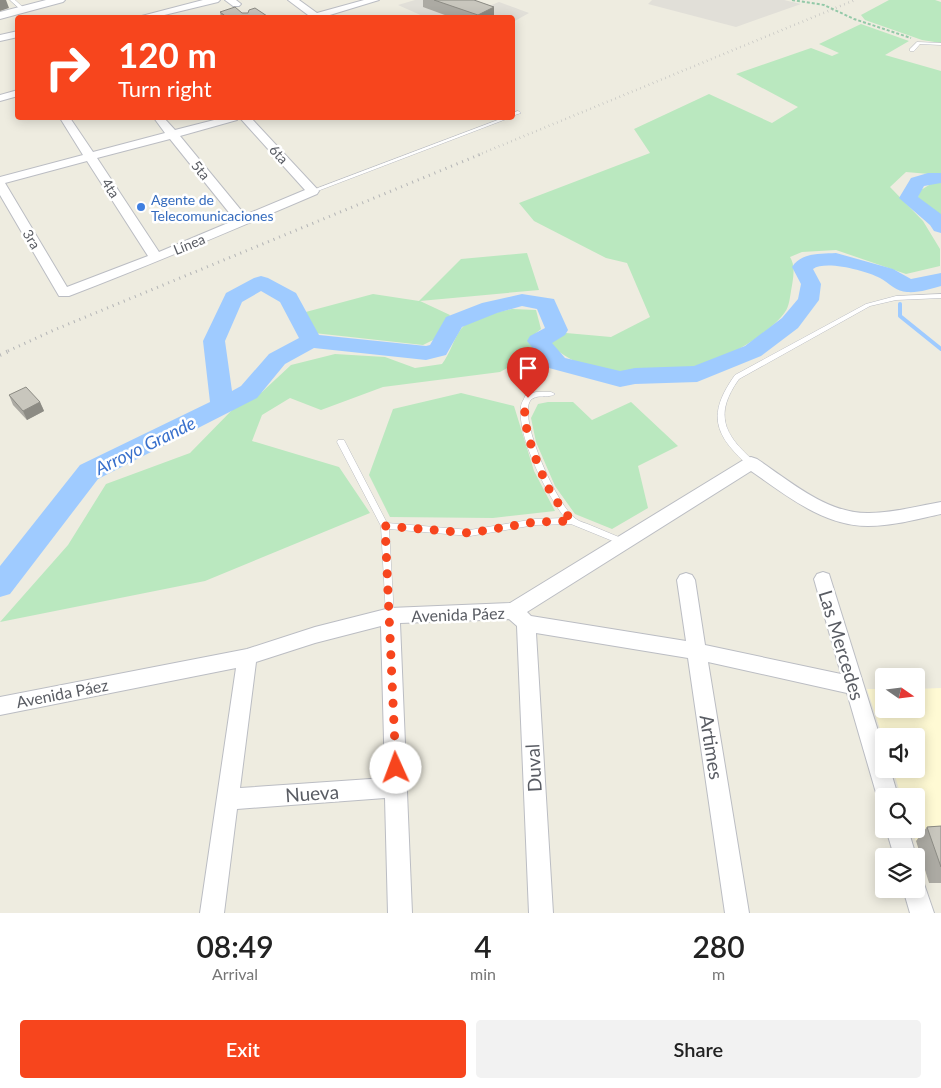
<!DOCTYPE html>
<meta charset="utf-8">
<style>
:root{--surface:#fff;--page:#f2f2f2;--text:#222;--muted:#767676;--accent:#f7451d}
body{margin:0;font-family:Lato,sans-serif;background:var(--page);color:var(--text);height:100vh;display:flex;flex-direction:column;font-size:19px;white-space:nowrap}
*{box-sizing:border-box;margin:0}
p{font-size:16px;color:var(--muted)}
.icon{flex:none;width:28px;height:28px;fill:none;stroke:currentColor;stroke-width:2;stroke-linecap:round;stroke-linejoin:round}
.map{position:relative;height:913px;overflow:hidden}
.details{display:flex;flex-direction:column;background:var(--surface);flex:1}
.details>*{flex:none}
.banner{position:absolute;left:15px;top:15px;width:500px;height:105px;border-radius:5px;box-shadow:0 2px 12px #0003;background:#f7451d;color:#fff;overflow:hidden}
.needle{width:32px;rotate:104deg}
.controls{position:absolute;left:875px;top:668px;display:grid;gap:10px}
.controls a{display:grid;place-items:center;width:50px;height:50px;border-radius:5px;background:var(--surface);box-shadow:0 2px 12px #0003;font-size:25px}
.pin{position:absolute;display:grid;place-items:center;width:42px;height:42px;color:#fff;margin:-51px -21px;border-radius:50% 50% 50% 0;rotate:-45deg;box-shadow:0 0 5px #0007}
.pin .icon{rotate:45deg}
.me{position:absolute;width:55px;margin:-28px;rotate:358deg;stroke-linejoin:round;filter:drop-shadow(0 0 4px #0008)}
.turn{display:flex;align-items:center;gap:18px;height:105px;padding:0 20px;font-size:22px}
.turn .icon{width:65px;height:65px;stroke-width:2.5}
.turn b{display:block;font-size:35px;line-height:42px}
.eta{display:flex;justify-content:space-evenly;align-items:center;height:85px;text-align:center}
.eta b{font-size:30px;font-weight:600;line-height:35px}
.action{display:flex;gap:10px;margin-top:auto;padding:10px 20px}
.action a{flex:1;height:58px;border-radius:5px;background:var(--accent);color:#fff;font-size:20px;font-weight:600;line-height:58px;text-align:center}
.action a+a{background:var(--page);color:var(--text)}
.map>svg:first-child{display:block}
.commercial{fill:#fffad4}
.industrial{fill:#e1dfd8}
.green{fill:#bae8bf}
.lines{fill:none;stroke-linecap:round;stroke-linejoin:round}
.stream{stroke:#9fcbff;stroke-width:4}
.river{fill:#9fcbff;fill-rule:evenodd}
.service-casing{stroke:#bbbdc3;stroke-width:1}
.minor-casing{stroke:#bbbdc3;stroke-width:2}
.tertiary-casing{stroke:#bbbdc3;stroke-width:2}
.path{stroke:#93c9a8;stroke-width:2;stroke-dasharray:3 2;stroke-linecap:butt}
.service{fill:#fff;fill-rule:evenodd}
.minor{fill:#fff;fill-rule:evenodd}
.tertiary{fill:#fff;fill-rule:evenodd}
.rail-far2{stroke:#b4b5b6;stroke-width:2.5;stroke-dasharray:0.5 4;stroke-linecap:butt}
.rail-far1{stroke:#b4b5b6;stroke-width:3;stroke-dasharray:1 5;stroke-linecap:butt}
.rail{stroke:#b4b5b6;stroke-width:4;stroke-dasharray:1 6;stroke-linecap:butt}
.wall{fill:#acaaa3}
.shaded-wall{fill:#8c8b84}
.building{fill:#c8c6bd;stroke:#8c8b84}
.route{stroke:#f7451d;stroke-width:9;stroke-dasharray:0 16.2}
.shop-dot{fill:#3f7fe0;stroke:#fff;stroke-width:2}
.labels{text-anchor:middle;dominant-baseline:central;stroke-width:5;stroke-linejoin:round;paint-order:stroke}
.far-street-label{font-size:14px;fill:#595c63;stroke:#fff}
.far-shop-label{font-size:14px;fill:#366cbe;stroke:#fff;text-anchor:start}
.street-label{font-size:16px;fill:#595c63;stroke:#fff}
.water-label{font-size:18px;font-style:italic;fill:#3870cc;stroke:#fff}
.near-street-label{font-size:19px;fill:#595c63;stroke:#fff}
</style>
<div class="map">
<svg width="941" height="913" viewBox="0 0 941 913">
<rect width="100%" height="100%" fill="#eeece0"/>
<path class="commercial" d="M941,688V883H929L912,829H916V796H901L893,769H916V736H884V741L867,689H884V709H916V689Z"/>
<g class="industrial">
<path d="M415,0H461L484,8L499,2L529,13L513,22L512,18L425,17L398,5Z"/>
<path d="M652,0H784L801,4L736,27L648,4Z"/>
</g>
<g class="green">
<path d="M889,0H935L941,2V43L922,40L865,20L861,15Z"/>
<path d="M861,24L909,41L885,55L941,71V175L906,172L890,187L923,221L940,249V266L906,274L836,250L802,252L790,257C796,266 793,280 791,291C790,297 789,307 785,312C769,335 719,363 692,369C677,373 613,374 598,370C578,365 560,354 545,341L566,333L611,337L650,317L627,263L606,258L534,221L519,203L650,153L634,129L709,94L772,123L798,107L736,74L811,48L832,56L839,53L819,44Z"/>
<path d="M934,182H941V218L917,199L921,190Z"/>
<path d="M527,253L539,290L420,301L450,315L437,338L423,345L314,333L302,313L373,294L419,301L461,259Z"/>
<path d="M512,309L536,310L541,329L530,338L536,352L500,372L383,387L321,410L290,398L262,415L252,441L339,467L370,513L205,581L0,622L68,545L106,484L190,453L234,408L262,392L291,365L335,354L385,357L415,368L442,364C450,354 453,340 461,329C469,318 498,312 512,309Z"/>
<path d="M461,393L514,406L534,471L555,511L493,518L390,517L369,475L393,409Z"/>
<path d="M548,402H573L592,420L631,402L678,446L638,466L648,508L612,529L575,514L555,486L536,442L531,418L538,404Z"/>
</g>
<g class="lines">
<path class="stream" d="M900,304V316L941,349"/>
<g class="river">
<path d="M928,173H941V183L924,186L918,197L941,214V233L934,231L930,225L899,198L911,178Z"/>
<path d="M836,253L893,269L911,279L941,273V286C931,289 918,293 907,292C897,292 889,283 880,278C866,271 826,260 813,269L821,284L819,300L798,328L761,356L697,382L635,384L620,387L549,368L527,341L530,336L545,328L537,309L522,306L497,313L462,327L446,355L426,360L314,348L285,364L257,398L98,479L10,594L0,597V566L80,465L210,402L203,341L226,293L254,278L261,276L268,278L296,293L319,335L426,346L430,345L446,317L482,303L522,294L554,299L568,330L565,335L552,343L565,358L620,371L635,368L694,366L745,346L782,318L798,299L801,284L792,267C802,252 820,254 836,253ZM261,291L280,302L299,338L269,354L241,386L232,391L225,341L242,302Z"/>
</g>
<defs>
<g id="service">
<path d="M10,0H15L26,10L22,11Z"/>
<path d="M917,42L941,43V45L920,44L914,51H910V49Z"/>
<path d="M518,111L521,113L512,116V113Z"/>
<path d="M503,118H509L315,192H311L310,191Z"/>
<path d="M941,294V298L896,300L870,306L739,379C714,414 723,434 754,461L755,463L754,465H748C714,435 707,414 735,375L866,304L896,296Z"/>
<path d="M536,392H551L555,394C548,399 536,393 530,401C518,419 558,508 576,519C580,522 586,523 590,525C602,530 614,535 626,540L627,542L626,544H620L571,524L535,525L470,536L389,529L394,616L393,619L390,620L387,619L386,616L381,526L337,442L338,440H344L387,523L470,530L535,519L565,518C547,495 517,437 521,407C521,403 524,400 525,396Z"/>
</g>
<g id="minor">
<path d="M203,0H220L218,2L152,18H134Z"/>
<path d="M225,0H236L241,4L239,6H233Z"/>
<path d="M288,0H299L317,13L364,0H379L320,18H303L308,15Z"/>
<path d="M18,31V37L0,41V35Z"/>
<path d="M18,90V96L0,101V95Z"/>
<path d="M60,118H70L93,152L165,133L154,118H164L175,130L222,118H238L237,120L180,136L245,215L305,190L240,118H251L319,191L317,194C235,229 153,264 69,296H59L0,195V177L83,155ZM170,139L235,220L159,252L97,158ZM87,161L148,256L67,287L5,183Z"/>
<path d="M751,457L757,459C790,481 827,514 869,513C893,513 917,506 941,502V514C917,519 893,526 868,526C823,526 786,495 751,471L527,612L531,616L686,641L677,580L680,575L686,573L692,575L695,580L705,645L841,674L814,579L817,574L823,572L829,574L884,750V769H890L898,796H884V805L879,803L847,693L708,662L749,913H725L688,658L536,633L553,913H529L517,626L509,619L400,623L412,913H388L385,798L237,809L224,913H200L236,668L0,715V697L247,649L315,627L390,608L510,603L745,459ZM381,626L385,778L240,788L256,662L315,643Z"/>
<path d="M886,829H908L916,856H894Z"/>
<path d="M916,878L923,881L934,913H910L903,889H916Z"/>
</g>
<path id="tertiary" d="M46,0H65L63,2L0,19V12Z"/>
</defs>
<use href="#service" class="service-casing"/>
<use href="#minor" class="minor-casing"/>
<use href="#tertiary" class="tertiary-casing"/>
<path class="path" d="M792,0L824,5L854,19L911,38"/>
<use href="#service" class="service"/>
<use href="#minor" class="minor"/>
<use href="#tertiary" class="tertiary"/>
<path class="rail-far2" d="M478,155L855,0"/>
<path class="rail-far1" d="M8,351L54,330L481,154"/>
<path class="rail" d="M0,355L11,350"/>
</g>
<g class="wall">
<path d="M423,0H474L494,7V18H453L423,7Z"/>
<path d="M220,12L242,13L267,16V18H221Z"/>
<path d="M9,395L40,402L44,411L27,420L13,405Z"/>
<path d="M941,826V883H929L916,841L927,827Z"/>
</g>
<g class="shaded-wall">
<path d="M0,0H6L9,8L0,11Z"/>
<path d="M494,7V18H478V15Z"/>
<path d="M40,402L44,411L27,420L23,411Z"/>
</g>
<g class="building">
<path d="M434,0H474L494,7L478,15Z"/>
<path d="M235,7L242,13H248L249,10L255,8L267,16L262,18H228L220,12Z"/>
<path d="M26,387L40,402L23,411L9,395Z"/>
<path d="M941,826V867L927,827Z"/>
</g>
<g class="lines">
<path class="route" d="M396,768L385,526L470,533L535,522L572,521C564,511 555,500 549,489C540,471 516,416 528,398"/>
</g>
<circle class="shop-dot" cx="141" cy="207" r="5"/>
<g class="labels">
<g class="far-street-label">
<text transform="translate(279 154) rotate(47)">6ta</text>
<text transform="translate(201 170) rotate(51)">5ta</text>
<text transform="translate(111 188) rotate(57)">4ta</text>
<text transform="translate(32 239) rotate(59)">3ra</text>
<text transform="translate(189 244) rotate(-22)">Línea</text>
</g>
<g class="far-shop-label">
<text x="151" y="199">Agente de<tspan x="151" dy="16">Telecomunicaciones</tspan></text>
</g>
<g class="street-label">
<text transform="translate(458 614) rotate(-2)">Avenida Páez</text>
<text transform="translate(62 693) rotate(-11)">Avenida Páez</text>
</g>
<g class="water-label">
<text transform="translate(145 445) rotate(-26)">Arroyo Grande</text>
</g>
<g class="near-street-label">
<text transform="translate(842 645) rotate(73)">Las Mercedes</text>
<text transform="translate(712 747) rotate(81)">Artimes</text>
<text transform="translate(533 768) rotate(-93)">Duval</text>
<text transform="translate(312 793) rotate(-4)">Nueva</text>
</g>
</g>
</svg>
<div class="controls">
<a><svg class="needle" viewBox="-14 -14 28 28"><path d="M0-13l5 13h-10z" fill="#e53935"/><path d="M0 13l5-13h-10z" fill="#767676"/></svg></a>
<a><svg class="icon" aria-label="sound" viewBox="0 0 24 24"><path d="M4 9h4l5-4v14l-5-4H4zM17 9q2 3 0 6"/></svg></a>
<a><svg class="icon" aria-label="search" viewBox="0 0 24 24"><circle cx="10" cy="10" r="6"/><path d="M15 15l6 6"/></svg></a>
<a><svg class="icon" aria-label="layers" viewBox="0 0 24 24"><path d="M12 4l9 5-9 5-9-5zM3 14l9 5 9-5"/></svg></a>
</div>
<div class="pin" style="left:528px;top:398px;background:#d93025"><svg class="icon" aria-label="arrive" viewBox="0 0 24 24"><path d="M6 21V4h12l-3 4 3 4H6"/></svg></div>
<svg class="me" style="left:396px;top:768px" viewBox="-20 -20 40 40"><circle r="19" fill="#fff"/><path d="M0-13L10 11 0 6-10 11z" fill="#f7451d"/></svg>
<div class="banner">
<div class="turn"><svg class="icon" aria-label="right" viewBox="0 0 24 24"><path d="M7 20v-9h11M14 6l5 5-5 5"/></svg><div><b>120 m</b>Turn right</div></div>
</div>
</div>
<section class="details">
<div class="eta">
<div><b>08:49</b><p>Arrival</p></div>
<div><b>4</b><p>min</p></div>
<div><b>280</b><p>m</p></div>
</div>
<div class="action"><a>Exit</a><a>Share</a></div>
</section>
